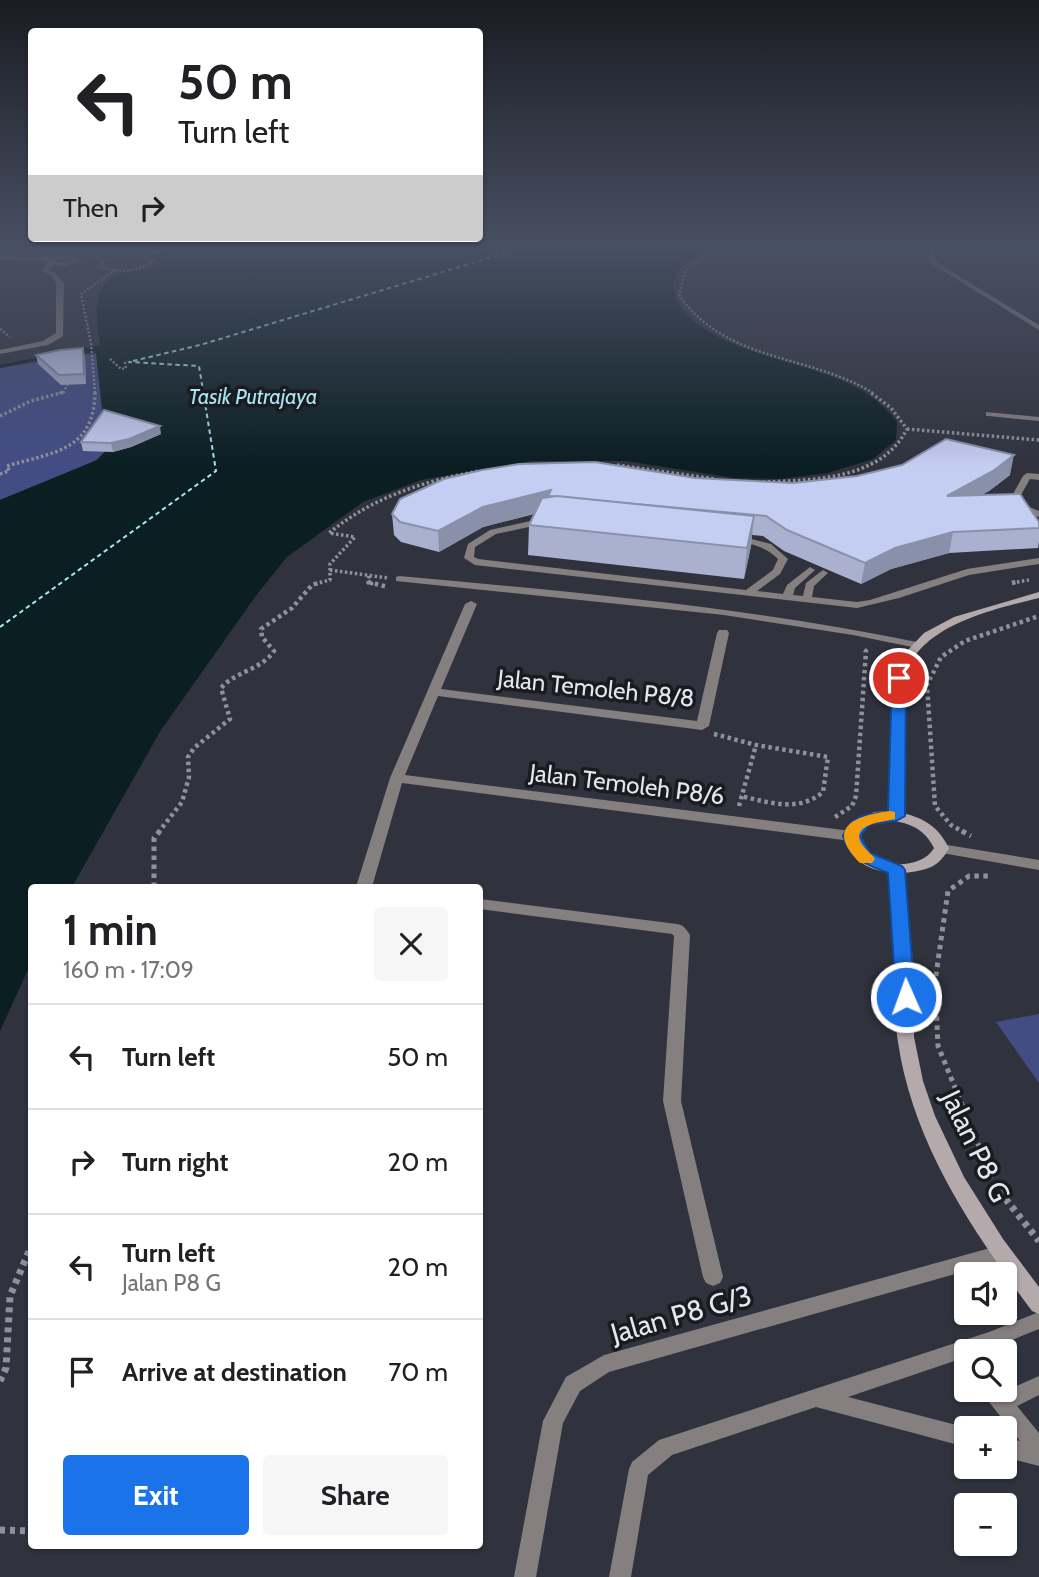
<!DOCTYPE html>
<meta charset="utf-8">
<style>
:root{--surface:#fff;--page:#f6f6f6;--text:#202124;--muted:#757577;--line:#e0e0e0;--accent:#1a73e8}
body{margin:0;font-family:Cabin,sans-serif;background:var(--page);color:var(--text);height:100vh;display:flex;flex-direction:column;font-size:26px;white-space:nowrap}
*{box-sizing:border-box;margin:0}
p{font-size:23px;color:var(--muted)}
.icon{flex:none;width:38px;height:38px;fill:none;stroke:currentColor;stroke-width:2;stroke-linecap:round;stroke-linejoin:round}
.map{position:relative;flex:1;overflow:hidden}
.side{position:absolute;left:28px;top:884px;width:455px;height:665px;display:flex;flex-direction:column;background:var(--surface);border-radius:7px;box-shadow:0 2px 5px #0004}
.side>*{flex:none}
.hud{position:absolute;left:28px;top:28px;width:455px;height:214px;border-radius:7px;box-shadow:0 2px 5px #0004;background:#fff;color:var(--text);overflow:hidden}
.buttons{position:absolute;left:954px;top:1262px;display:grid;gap:14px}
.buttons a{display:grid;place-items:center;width:63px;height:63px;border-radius:7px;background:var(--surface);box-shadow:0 2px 5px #0004;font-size:35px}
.pin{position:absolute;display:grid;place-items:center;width:60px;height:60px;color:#fff;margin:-30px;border:4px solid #fff;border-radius:50%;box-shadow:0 2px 7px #0007}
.me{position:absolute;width:77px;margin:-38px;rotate:358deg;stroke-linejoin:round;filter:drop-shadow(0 0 5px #0008)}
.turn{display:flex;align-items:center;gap:24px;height:147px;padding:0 35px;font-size:32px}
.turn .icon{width:91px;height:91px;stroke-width:2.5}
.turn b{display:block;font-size:49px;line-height:60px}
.then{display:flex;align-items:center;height:66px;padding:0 35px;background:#0003;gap:14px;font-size:26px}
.round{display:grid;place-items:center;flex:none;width:74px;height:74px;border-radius:7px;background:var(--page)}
.head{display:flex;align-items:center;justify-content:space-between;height:119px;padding:0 35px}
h1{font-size:42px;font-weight:800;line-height:52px}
.cta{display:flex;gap:14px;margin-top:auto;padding:14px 35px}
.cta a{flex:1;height:80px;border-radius:7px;background:var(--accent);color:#fff;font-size:28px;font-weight:800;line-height:80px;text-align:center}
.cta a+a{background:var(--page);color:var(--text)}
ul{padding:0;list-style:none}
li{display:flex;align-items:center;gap:21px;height:105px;padding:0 35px;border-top:2px solid var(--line)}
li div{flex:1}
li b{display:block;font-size:26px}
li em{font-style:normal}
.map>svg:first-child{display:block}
.green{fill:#434d84}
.water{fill:#0b1e22}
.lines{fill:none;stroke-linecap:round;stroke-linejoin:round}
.ferry{stroke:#a9e5f3;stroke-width:2;stroke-dasharray:4.5 3.5;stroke-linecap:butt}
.path-far4{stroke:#8f919a;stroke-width:2.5;stroke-dasharray:2 2;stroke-linecap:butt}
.path-far3{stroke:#8f919a;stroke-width:3.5;stroke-dasharray:2.5 2.5;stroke-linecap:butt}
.path-far2{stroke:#8f919a;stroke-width:4.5;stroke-dasharray:3.5 3.5;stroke-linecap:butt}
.path-far1{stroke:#8f919a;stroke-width:5;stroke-dasharray:4.5 4.5;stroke-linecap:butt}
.path{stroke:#8f919a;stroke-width:7;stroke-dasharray:5 5;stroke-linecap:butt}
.lane{fill:#867f80;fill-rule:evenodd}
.street{fill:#867f80;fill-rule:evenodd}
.secondary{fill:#b4a9ab;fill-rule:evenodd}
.wall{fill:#a9b0d0}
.shaded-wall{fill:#8990a9}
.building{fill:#c4cdf2;stroke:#8990a9;stroke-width:2}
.route{fill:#1a73e8;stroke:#114b97;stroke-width:2}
.slow{fill:#f59e0b}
.labels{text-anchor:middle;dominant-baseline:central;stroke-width:7;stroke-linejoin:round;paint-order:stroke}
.far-water-label{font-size:21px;font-style:italic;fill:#a9e5f3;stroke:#1a1b20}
.street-label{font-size:24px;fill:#e5e7ee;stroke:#1a1b20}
.near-street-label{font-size:28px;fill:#e5e7ee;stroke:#1a1b20}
</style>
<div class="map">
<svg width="1039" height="1577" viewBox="0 0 1039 1577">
<rect width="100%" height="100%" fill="#30333e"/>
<g class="green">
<path d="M96,353L106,453L91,463L0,500V368Z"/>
<path d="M1039,1014V1083L996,1022Z"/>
</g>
<path class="water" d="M180,246H709L681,267L673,282C674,289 675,297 678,303C685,316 698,325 710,332C768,368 856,364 897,422L896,440L873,459L828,473L781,479L734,478L626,461H532L421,480L363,502L287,557L258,593L161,730L72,887H32L31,963L0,1031V500L97,460L107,449L96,353L58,356L0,368V365L100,345C96,319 90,284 121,273C134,269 146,270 159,264L154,255Z"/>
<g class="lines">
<g class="ferry">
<path d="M133,361L200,345L529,246"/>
<path d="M0,627L216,471L199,366L129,362"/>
</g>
<g class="path-far4">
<path d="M716,246L685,271L679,295C726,363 810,354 873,393"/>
<path d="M145,255L174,246"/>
<path d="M86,256L100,258"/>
<path d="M122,256H143L154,260C140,273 119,273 101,267L104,260Z"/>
<path d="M98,258L130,246"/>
<path d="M0,329L10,337"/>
<path d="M110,359L121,369L126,368L125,363L129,362"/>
<path d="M59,393L64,392L67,385"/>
<path d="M95,393L91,344L81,294L115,270"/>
</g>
<g class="path-far3">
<path d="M0,416L31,401L64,392"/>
<path d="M907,429L1039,440"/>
<path d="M617,465L715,479"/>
<path d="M0,474L9,471L7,466C54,452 94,451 95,392"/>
<path d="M763,482C814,480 881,480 907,429L891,408L870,392"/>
<path d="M330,570L388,578"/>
<path d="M369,576L368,583L374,584"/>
<path d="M1012,583L1029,580"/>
<path d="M315,584L330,580V564L355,537L329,533C373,497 424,481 479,471"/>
</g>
<g class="path-far2">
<path d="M368,582L388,587"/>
<path d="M1012,583L1016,582"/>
<path d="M714,734L756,745L828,757L823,792C798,813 769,802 740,796"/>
<path d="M739,806L756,745"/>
<path d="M835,817L852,806L856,796L866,651L863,649"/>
<path d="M158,833L182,802L189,777L188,757L194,748L230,719L221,688C236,671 261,670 274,651L262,637L261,629L292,608L312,585L321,582"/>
<path d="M965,833L951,825L935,806L927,685L941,657L965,641L1039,616"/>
</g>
<g class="path-far1">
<path d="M962,831L971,836"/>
<path d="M154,887V838L160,831"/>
<path d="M983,1156L938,1046L935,982L948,891L969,876H990"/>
</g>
<g class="path">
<path d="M982,1155L1000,1192L1039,1241"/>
<path d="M0,1381L6,1368L10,1296L32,1244"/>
<path d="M0,1530L32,1531"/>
</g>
<g class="lane">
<path d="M929,246H935V259L939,264L1039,325V330L935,266L929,259Z"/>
<path d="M986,412L1039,417V421L989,416H986Z"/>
<path d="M1027,473L1039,474V480L1030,479L1017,502L1039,511V517L1019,511L1008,503L1023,476Z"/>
<path d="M544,518L549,521L547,523L496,534L475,547L474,557L478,559L746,590L773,570L778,559C765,546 751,544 733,540L731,538L736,535L771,544L788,559L780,574L757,591L783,594L787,585L810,567L815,570L795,588L793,595L803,596L806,583L823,570L828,573L814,586L812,597L857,602L870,600L967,569L1039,558V564L969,575L899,598L857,608L475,565L464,558L468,544L490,530Z"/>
<path d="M399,576C573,592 746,607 917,642L922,645L917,648L853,635L724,615L396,581V577Z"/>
<path d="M1001,1245L1007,1248L1010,1253L1007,1258L1001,1261L609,1372L580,1391L563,1423L536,1577H514L543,1421L566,1377L604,1355Z"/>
<path d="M1039,1312V1329L985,1351H966V1357L848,1397L968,1428H966V1447L816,1407L672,1455L648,1475L631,1577H609L629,1469L632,1462L659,1440L989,1332Z"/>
<path d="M1039,1376V1395L1017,1406L1039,1433V1466L1004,1457V1437L1020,1441L985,1397L982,1390H1004L1005,1391Z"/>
</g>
<g class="street">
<path d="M73,255L79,259V261L66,266L54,265L49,270L55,273L64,283L63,336L48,345L0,354V350L43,341L56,333V283L51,275L41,271L47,264L46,261L0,260V256L53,257ZM72,259L65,262L57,261L58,260Z"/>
<path d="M471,601L477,604L441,689L697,721L717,633L719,630H727L729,633L709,726L702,730L438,696L405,775L851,831L858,836L851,841L402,783L372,887H356L390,778L465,604Z"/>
<path d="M941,844L1039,860V870L936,852L934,849Z"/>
<path d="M480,899L677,924C684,925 686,929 690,935L681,1101L723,1277L720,1283L713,1286L706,1283L703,1277L663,1101L674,936L672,934L480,909Z"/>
</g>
<path class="secondary" d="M1039,592V598C995,609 917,625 905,678C903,689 905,704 905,716C904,748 904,781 903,813C926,819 938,827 949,848C938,869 926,870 904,873L913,963L914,1037L923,1081L935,1116L964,1177L1003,1239L1039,1287V1314L1032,1311C972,1230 913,1144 898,1042C894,1019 897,996 897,973C896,939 891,906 889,872C868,870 857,862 846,845L850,823L874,812L889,811L893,678L906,652L924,633L954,617ZM881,820C905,821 923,826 934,848C923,868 884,869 867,854C865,852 863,848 861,845L862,828Z"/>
</g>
<g class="wall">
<path d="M83,348L85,357L86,384L61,385L38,364L36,355Z"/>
<path d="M161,434L131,447L113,452L83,451L81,442Z"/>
<path d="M1010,475L989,491L981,495L1039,522V542L1038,548L949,553L891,569L861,584L784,551L763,536L752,535L751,546L744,579L528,555L529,525L534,514L483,527L439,552L401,542L394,535L392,514L695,478L793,483Z"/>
</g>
<g class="shaded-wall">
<path d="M83,348L85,357L86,384L84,374Z"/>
<path d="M160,426L161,434L131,447L113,452L111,443Z"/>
<path d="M1014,455L1010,475L989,491L943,516L947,496Z"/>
<path d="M551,490L548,496V510L483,527L439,552L438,531L483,507Z"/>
<path d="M754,516L751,546L744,579L747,548Z"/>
<path d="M953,532L949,553L891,569L861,584L865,563L895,548Z"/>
</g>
<g class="building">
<path d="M83,348L84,374L59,375L36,355L60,350Z"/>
<path d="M104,410L160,426L129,439L111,443L81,442Z"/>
<path d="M946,439L1014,455L993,471L947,496L1020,494L1039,522V528L953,532L895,548L865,563L787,530L766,516L548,496L551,490L483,507L438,531L400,522L392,514L400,499L444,479L482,470L519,464L595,462L695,478L793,483L857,476L902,465Z"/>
<path d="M557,496L754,516L747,548L529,525L542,498Z"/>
</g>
<linearGradient id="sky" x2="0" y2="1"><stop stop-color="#1a1c22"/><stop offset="0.53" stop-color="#485063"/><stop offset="1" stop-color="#485063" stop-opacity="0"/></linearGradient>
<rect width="1039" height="467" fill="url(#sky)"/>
<path class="route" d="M899,673L906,678L905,816L896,821L870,824L860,836L870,853L902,866L905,870L915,997L906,1004L896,997L888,873C866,864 850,860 843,836C852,814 867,814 888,812L892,678Z"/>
<path class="slow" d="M890,811L895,812V819C883,822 848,824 863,846C866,850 872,854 875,859L872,863H860C825,827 854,816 890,811Z"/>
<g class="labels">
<g class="far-water-label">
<text x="253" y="396">Tasik Putrajaya</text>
</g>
<g class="street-label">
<text transform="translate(596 688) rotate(6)">Jalan Temoleh P8/8</text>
<text transform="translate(627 784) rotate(7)">Jalan Temoleh P8/6</text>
</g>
<g class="near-street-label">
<text transform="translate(976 1146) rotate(64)">Jalan P8 G</text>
<text transform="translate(681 1314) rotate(-16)">Jalan P8 G/3</text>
</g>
</g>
</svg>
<div class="buttons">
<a><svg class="icon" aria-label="sound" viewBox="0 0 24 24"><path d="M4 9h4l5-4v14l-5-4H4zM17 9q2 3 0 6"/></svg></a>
<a><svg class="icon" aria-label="search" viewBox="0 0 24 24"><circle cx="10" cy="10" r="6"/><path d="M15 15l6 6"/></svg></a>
<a>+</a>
<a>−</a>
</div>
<div class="pin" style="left:899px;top:678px;background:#d93025"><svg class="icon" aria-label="arrive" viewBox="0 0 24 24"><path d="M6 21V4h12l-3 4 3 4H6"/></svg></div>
<svg class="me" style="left:906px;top:997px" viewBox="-20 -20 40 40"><circle r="17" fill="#1a73e8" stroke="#fff" stroke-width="3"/><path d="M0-11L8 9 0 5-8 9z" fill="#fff"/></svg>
<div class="hud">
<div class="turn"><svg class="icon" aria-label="left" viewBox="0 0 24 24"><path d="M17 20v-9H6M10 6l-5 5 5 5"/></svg><div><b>50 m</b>Turn left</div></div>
<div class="then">Then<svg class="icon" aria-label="right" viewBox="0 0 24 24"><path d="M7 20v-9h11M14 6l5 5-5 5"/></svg></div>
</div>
<section class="side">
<div class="head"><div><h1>1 min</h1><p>160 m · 17:09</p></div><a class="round"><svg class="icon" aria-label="close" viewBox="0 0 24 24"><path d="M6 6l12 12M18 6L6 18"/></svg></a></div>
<ul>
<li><svg class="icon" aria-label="left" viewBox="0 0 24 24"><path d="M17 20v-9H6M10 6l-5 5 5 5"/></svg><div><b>Turn left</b></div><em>50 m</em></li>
<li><svg class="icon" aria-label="right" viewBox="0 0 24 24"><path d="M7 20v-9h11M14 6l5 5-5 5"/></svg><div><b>Turn right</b></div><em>20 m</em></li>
<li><svg class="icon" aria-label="left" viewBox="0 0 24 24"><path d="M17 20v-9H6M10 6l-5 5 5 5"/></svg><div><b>Turn left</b><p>Jalan P8 G</p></div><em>20 m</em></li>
<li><svg class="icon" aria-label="arrive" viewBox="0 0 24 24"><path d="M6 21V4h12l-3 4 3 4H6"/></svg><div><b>Arrive at destination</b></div><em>70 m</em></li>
</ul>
<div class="cta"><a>Exit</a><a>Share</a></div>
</section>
</div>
